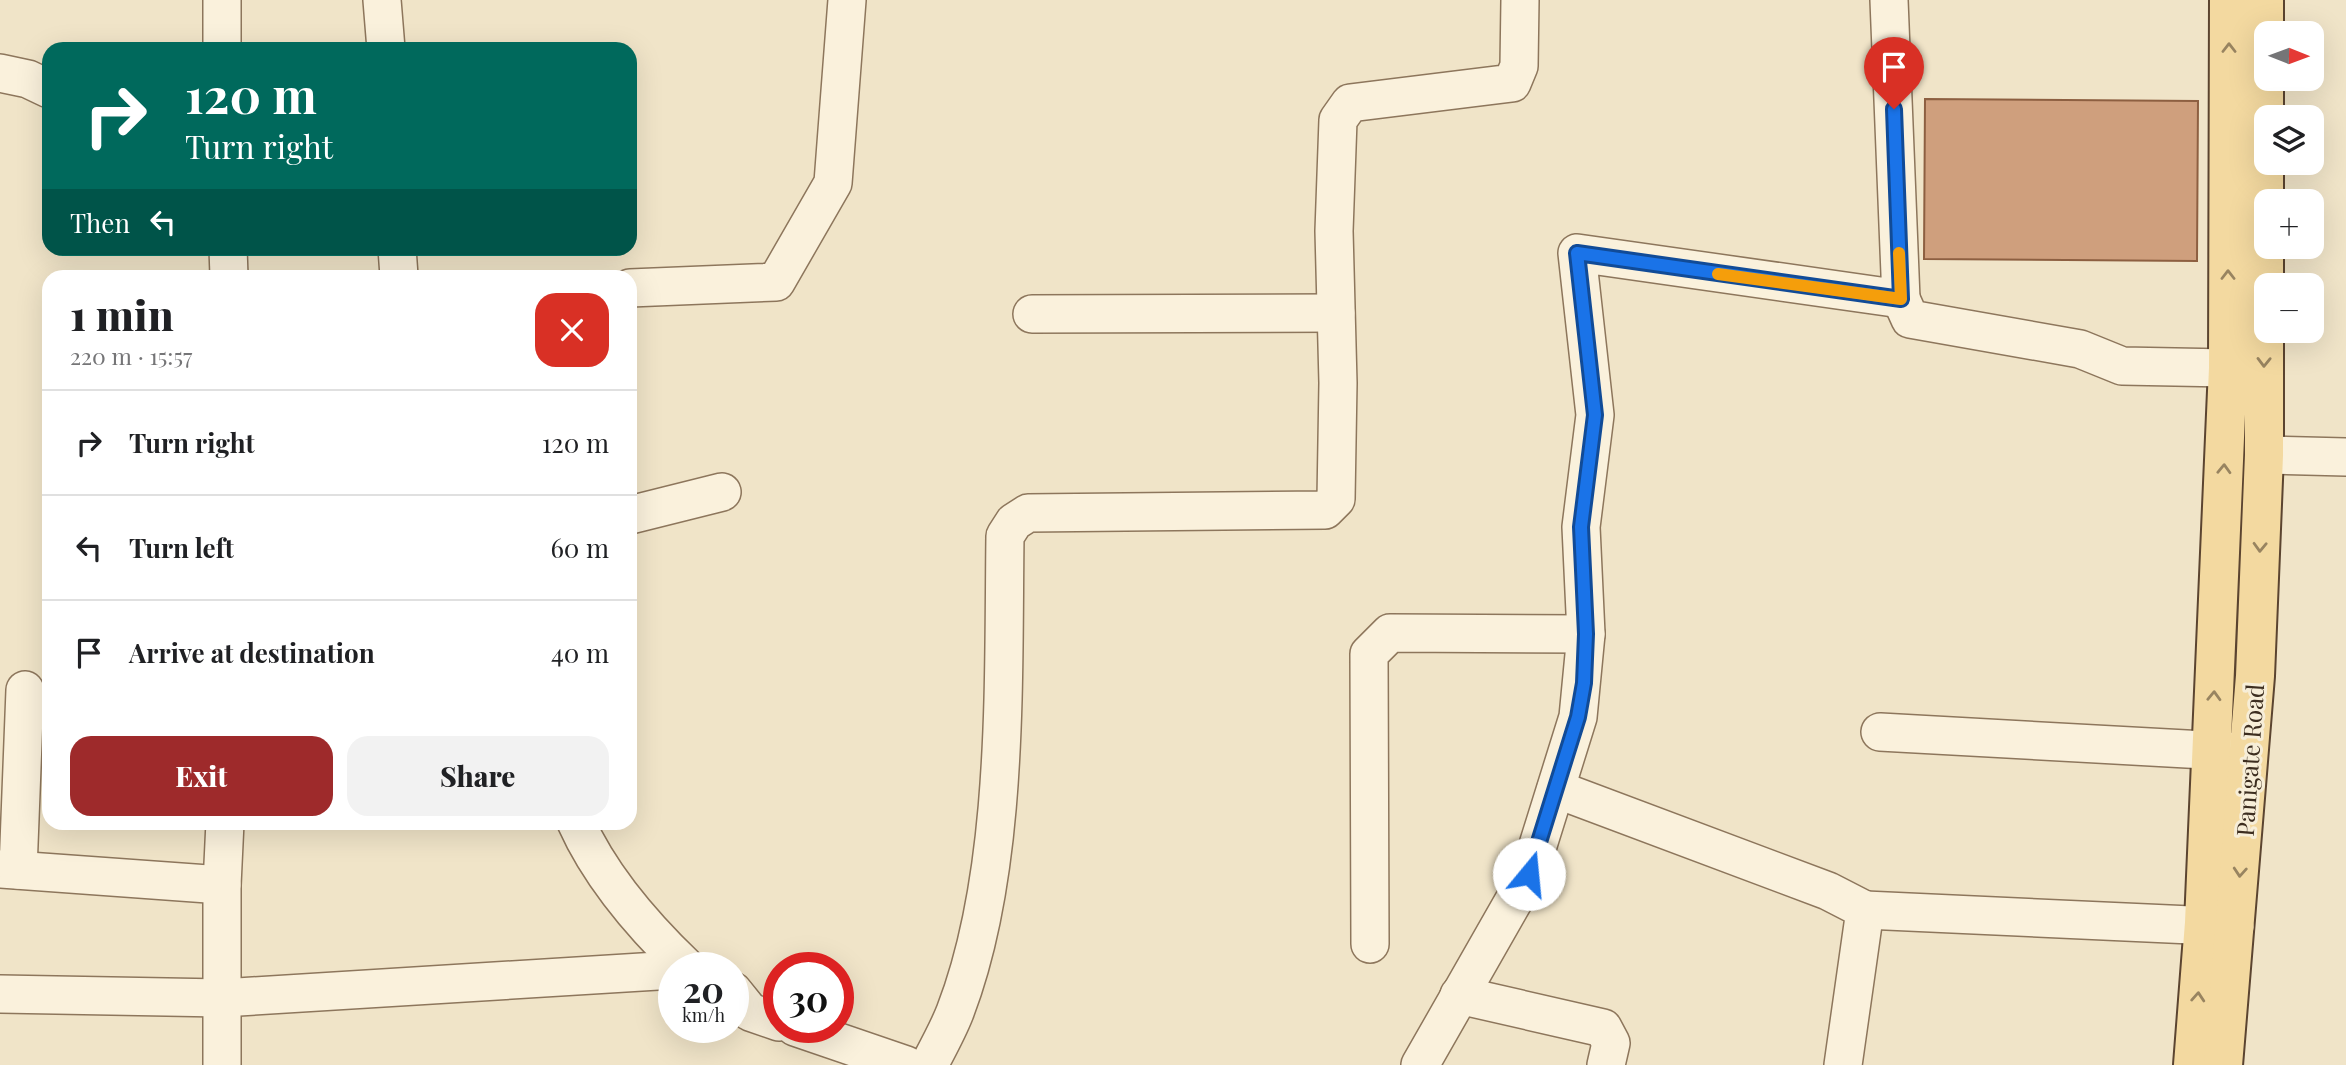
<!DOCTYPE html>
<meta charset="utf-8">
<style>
:root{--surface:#fff;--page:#f2f2f2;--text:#202124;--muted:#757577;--line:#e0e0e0;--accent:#9e2a2b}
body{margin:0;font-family:"Playfair Display",serif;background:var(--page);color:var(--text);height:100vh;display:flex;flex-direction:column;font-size:26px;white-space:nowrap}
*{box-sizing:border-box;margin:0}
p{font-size:23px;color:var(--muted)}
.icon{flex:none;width:38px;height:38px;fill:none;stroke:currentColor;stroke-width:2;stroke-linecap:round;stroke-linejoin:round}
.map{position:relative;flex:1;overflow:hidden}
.drawer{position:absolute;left:42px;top:270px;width:595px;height:560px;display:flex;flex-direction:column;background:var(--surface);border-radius:21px;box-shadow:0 7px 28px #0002}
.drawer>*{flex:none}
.banner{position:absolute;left:42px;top:42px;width:595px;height:214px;border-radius:21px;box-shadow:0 7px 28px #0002;background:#00695c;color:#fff;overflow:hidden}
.needle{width:46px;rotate:91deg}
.tools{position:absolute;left:2254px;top:21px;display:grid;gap:14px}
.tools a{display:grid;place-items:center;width:70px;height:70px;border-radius:14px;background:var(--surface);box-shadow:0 7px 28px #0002;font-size:35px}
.speed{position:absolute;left:658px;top:952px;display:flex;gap:14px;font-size:35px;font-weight:700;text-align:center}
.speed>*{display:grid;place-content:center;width:91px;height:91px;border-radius:50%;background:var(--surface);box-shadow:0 7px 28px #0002;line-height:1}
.speed small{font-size:18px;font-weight:400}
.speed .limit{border:10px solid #d22;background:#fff;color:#111}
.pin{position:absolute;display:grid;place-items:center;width:60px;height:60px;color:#fff;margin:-72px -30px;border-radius:50% 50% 50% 0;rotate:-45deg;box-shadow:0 0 7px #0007}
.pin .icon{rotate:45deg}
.me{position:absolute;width:77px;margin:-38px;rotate:17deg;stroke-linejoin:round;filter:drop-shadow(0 0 5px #0008)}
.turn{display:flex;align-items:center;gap:24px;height:147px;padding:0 28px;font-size:32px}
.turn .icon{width:91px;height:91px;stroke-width:2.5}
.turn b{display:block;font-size:49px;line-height:60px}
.then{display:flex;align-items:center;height:66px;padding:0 28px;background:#0003;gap:14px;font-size:26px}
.round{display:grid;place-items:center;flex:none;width:74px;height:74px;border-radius:21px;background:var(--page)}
.headline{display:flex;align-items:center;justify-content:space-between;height:119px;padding:0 28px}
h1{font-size:42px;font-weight:800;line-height:52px}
.action{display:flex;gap:14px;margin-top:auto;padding:14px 28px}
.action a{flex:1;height:80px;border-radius:21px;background:var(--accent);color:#fff;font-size:28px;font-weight:800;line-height:80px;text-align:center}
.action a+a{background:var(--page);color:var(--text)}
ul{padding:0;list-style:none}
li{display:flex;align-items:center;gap:21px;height:105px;padding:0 28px;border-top:2px solid var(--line)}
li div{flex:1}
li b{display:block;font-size:26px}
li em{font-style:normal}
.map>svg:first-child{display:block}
.building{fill:#cf9f7d;stroke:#8d5f41;stroke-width:2}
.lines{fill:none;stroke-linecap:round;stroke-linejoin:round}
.minor-casing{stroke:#8d765c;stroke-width:40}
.major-casing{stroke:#5b4430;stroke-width:42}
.minor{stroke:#faf1dc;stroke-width:37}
.major{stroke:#f3d9a0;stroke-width:38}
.oneway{stroke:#988460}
.route-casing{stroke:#114b97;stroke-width:18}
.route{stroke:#1a73e8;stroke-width:12}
.slow{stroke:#f59e0b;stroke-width:12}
.labels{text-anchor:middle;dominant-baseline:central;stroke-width:6;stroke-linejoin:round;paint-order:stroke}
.street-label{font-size:24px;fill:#3d2e20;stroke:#f7eed8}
</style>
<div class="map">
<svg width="2346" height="1065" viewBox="0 0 2346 1065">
<rect width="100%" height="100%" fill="#f0e4c8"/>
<path class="building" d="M1925,99L2198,101L2197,261L1924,259Z"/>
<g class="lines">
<defs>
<g id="minor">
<path d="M222,0V49"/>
<path d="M382,0L386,49"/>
<path d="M0,73L28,79L49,89"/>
<path d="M228,248L229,276"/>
<path d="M397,248L399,276"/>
<path d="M630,288L776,282L833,183L847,0"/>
<path d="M1901,299L1910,319L2080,349L2122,366L2228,368"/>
<path d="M1032,314L1336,313"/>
<path d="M2264,455L2346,457"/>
<path d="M630,515L722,492"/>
<path d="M1880,732L2241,752"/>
<path d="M1556,789L1828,891L1865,910L1843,1065"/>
<path d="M576,822C601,878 643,926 687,968"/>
<path d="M0,869L222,885"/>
<path d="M18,870L25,690"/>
<path d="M1865,910L2235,927"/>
<path d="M1370,944L1369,654L1390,633L1586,634"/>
<path d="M733,991L750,1012L779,1022"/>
<path d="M0,994L222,998L674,970"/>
<path d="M1459,995L1603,1028L1611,1043L1606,1065"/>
<path d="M795,1027L906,1065"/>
<path d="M222,1065V885L225,822"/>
<path d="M929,1065C938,1048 948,1030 955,1012C1009,872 1003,685 1005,536L1014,522L1028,513L1325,510L1336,499L1338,383L1334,231L1338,120L1350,103L1512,83L1519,66L1520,0"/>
<path d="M1420,1065L1529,874L1578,717L1586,634L1581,527L1595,415L1577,253L1901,299L1889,0"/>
</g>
<g id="major">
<path d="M2193,1065L2204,923L2228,368L2229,0"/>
<path d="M2223,1065L2255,676L2264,455V0"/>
</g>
</defs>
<use href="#minor" class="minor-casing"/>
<use href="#major" class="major-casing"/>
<use href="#minor" class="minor"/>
<use href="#major" class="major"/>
</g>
<defs><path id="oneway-chevron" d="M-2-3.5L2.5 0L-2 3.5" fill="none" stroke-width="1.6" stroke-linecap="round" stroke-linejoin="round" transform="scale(1.75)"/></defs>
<g class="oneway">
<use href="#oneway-chevron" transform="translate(2229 48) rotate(-90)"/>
<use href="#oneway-chevron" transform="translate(2228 275) rotate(-90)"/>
<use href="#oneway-chevron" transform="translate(2264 362) rotate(91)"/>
<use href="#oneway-chevron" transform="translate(2224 469) rotate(-88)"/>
<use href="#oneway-chevron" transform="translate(2260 547) rotate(92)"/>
<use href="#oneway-chevron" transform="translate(2214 696) rotate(-88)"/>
<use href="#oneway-chevron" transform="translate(2240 872) rotate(94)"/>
<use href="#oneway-chevron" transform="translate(2198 997) rotate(-86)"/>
</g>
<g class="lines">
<defs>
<path id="route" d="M1529,874L1578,717L1584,683L1586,634L1581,527L1595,415L1577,253L1901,299L1894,109"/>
</defs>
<use href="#route" class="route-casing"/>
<use href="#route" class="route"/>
<path class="slow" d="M1718,274L1901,299L1899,253"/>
</g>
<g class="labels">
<g class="street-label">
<text transform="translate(2249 760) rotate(-86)">Panigate Road</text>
</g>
</g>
</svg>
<div class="tools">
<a><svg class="needle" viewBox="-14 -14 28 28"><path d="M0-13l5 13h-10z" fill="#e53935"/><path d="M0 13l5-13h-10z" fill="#757577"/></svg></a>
<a><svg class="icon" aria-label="layers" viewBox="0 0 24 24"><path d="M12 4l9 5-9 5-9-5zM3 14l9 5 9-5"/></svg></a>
<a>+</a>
<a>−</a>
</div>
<div class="speed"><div>20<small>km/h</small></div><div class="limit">30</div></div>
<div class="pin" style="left:1894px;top:109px;background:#d93025"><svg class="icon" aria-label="arrive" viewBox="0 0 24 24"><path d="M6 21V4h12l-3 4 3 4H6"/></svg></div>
<svg class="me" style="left:1529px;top:874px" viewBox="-20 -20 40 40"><circle r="19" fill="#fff"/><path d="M0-13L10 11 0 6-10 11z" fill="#1a73e8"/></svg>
<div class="banner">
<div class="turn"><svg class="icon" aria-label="right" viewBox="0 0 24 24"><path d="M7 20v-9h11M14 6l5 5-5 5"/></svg><div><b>120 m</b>Turn right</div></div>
<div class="then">Then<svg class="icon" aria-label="left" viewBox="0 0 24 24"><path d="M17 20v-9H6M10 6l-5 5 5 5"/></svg></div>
</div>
<section class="drawer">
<div class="headline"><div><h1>1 min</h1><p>220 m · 15:57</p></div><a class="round" style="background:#d93025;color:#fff"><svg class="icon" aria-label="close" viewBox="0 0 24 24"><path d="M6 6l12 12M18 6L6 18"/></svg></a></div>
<ul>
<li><svg class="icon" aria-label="right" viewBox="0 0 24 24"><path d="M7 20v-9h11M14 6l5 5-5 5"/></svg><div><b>Turn right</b></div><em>120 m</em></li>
<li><svg class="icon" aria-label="left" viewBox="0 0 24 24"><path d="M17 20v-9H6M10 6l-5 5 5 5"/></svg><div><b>Turn left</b></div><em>60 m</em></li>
<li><svg class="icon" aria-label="arrive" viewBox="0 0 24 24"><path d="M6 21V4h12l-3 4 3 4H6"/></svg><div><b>Arrive at destination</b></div><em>40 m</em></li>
</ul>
<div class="action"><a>Exit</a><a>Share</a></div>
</section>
</div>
